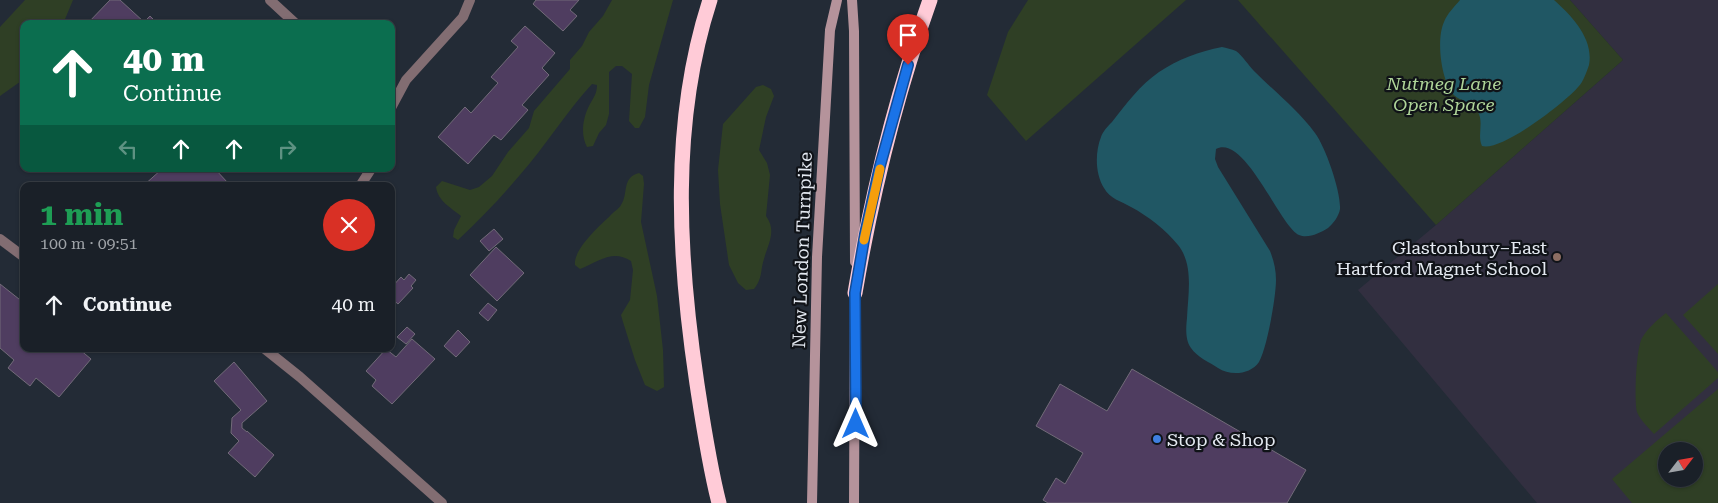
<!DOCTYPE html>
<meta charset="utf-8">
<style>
:root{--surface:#1a2028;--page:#232830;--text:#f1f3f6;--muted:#9fa3a8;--line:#383e45}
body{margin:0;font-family:"Roboto Serif",serif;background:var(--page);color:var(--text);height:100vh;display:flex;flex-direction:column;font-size:19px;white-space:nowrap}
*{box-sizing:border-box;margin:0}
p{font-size:16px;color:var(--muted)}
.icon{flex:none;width:28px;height:28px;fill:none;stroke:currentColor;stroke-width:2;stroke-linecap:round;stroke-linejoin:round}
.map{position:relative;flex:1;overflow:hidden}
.details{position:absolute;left:20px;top:182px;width:375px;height:170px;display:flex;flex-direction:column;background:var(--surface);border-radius:10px;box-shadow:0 1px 4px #0004,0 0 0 1px var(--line)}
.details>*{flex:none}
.hud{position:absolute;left:20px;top:20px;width:375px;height:152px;border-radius:10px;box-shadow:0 1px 4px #0004,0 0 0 1px var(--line);background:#0b6e4f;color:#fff;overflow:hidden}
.needle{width:32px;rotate:59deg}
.tools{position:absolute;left:1658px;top:442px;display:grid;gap:10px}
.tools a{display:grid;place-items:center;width:45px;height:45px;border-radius:50%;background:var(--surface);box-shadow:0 1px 4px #0004,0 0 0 1px var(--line);font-size:25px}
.pin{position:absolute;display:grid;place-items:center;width:42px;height:42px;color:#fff;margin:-51px -21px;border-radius:50% 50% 50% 0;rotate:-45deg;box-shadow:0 0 5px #0007}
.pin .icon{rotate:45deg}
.me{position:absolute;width:55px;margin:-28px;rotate:0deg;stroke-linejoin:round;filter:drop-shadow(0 0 4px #0008)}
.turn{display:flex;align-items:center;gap:18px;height:105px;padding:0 20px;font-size:22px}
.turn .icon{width:65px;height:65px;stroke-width:2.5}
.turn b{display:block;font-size:35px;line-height:42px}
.lanes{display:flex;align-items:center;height:48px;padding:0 20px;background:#0003;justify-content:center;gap:25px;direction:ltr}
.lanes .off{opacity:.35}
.round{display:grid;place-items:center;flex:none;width:52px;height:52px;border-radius:26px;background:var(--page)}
.head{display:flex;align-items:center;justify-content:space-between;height:85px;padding:0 20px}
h1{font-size:30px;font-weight:700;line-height:38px;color:#1e9e55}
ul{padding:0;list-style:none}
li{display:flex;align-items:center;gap:15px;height:75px;padding:0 20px}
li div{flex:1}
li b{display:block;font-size:19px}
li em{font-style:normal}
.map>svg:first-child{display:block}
.education{fill:#322f40;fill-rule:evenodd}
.green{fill:#2f3f25;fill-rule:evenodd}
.water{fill:#205764}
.building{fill:#4f3d60;stroke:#726b79}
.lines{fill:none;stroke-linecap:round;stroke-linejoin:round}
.street{stroke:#826d72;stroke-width:10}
.secondary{stroke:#b5939b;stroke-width:10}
.highway{stroke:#ffcbd7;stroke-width:15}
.route-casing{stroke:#114b97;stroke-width:12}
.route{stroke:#1a73e8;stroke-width:9}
.slow{stroke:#f59e0b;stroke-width:9}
.education-dot{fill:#8d6e63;stroke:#101318;stroke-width:2}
.shop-dot{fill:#3f7fe0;stroke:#101318;stroke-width:2}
.labels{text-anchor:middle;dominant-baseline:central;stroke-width:4.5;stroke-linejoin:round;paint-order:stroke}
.park-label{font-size:18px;font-style:italic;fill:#afd599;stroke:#101318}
.poi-label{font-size:18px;fill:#e4e9f1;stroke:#101318;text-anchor:end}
.street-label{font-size:18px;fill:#e4e9f1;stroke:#101318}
</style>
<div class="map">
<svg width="1718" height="503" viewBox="0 0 1718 503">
<rect width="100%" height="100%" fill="#232b36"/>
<path class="education" d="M1570,0H1718V503H1537L1358,290L1436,225L1623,60ZM1666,451H1694V479H1666Z"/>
<g class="green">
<path d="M25,0H73L63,24H24V79L0,96V27Z"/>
<path d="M612,0H673L649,85L645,117L639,128H635L629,121L632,74L622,66H616L609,72V114L606,125L599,133L593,146L587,147C580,134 583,117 590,104C594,97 597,93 597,85L592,84C569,109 551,137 530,163C507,191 484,216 458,240L453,237L454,230L461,216C450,207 438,201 436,187L442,181L470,190L479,187L492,176L508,152L529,128L534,111L570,69V60L582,46L589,32L603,16Z"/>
<path d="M1028,0H1186L1026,141L987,95L1008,32Z"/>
<path d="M1238,0H1570L1623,60L1436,225Z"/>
<path d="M763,85L771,89L774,96L766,117L759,150L767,163L770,175L766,216C777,231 768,244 764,259C760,271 763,278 754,289L746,290L738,283L729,265L720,204L718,170L723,124L756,87Z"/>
<path d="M639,173L643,176L644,184L641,222L657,296L663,350L664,387L657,391L645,385L635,360L623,322L621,315L630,300L633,270L631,261C613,249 599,261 580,269L575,265C573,250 599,226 610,216C613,212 619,209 621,205C629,193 621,178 639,173Z"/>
<path d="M1718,284V354L1683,315Z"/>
<path d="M1666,313L1718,372V378L1654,434C1649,428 1640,420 1637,412C1634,401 1636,348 1642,338C1648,328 1657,320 1666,313Z"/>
<path d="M1718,389V503H1632L1612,479ZM1666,451H1694V479H1666Z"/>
</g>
<g class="water">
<path d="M1460,0H1554C1572,16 1594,39 1589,65C1587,71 1583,82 1579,86C1566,102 1501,152 1482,146C1477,135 1484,123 1478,112C1473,101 1460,102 1453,94C1441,80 1436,39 1444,22C1447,14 1454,7 1460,0Z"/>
<path d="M1222,47C1226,48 1232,49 1236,51C1243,56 1248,65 1254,71C1275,92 1298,110 1315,133C1326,148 1341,192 1340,209C1339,216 1333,224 1328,228C1320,233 1308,239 1299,235C1279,225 1245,134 1216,149L1215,159L1218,167L1270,251C1274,261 1276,270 1276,280C1276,297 1267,348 1259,362C1250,375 1230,376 1218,368C1209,362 1197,357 1191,348C1185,340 1186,327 1187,318C1188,294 1194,265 1178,245C1166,230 1148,216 1131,207C1121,201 1110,199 1104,188C1095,174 1095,152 1101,137C1103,131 1108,126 1112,122C1126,104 1140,85 1159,72C1177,60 1200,51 1222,47Z"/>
</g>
<g class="building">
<path d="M110,0H120L144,22L150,16L158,24H87Z"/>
<path d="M536,0H579L570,10L577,16L563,31L533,4Z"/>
<path d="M525,26L555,53L542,68L549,75L522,105L528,110L501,140L494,135L468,164L438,137L465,107L471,113L498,83L491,77L518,47L511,41Z"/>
<path d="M162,169H215L228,183L225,186H143Z"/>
<path d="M494,229L503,239L489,251L480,241Z"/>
<path d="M496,247L524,273L497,301L470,275Z"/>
<path d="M409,274L416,280L411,286L413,288L398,304L391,298V288L401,277L404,280Z"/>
<path d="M0,284L24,303V349H79L91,359L59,397L36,378L30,386L8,368L14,360L0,348Z"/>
<path d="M488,303L497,310L488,321L479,313Z"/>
<path d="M407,327L415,334L406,344L397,337Z"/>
<path d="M458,330L470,342L456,357L444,346Z"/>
<path d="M412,339L435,359L392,404L372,386L376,380L366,371L386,349L396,357Z"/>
<path d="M234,362L267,401L242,423V428L247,432V431L274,455L255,477L228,453L239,441L231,433L232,418L241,410L214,381Z"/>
<path d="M1132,369L1306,470L1287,503H1048L1043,500L1056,478L1065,484L1083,453L1036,426L1060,384L1107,411Z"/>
</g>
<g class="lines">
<g class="street">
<path d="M270,0L296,24"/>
<path d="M391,108L406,80L463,17L470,0"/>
<path d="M360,186L371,169"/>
<path d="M0,239L24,257"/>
<path d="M265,349L300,377L442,503"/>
</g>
<g class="secondary">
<path d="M852,0L854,31L855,262"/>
<path d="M812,503L817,257L830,30L837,0"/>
<path d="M854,503L855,287"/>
</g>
<g class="highway">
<path d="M710,0C670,123 678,257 697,384C703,423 709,464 719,503"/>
<path d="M855,293C872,193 896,95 930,0"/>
</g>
</g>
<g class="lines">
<defs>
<path id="route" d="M856,424L855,293L865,234L880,166L908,65"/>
</defs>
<use href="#route" class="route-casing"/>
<use href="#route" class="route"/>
<path class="slow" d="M864,240L880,169"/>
</g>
<circle class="education-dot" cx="1557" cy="257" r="5"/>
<circle class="shop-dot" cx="1157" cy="439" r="5"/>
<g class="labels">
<g class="park-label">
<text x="1444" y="83">Nutmeg Lane<tspan x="1444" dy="21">Open Space</tspan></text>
</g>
<g class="poi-label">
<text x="1547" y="247">Glastonbury–East<tspan x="1547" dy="21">Hartford Magnet School</tspan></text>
<text x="1167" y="439" text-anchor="start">Stop &amp; Shop</text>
</g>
<g class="street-label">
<text transform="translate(802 250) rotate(-88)">New London Turnpike</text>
</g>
</g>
</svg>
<div class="tools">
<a><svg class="needle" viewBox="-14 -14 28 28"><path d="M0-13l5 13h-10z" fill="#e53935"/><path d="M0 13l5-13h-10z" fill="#9fa3a8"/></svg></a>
</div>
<div class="pin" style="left:908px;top:65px;background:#d93025"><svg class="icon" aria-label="arrive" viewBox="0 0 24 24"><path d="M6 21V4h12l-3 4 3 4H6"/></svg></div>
<svg class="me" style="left:856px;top:424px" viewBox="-20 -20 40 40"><path d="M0-17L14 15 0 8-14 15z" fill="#1a73e8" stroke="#fff" stroke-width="4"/></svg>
<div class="hud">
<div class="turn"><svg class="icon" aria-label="ahead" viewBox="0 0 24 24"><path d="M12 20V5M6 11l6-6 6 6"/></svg><div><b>40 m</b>Continue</div></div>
<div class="lanes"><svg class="icon off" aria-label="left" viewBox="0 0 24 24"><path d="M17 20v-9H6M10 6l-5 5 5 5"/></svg><svg class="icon" aria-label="ahead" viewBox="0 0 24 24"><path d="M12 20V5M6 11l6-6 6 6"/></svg><svg class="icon" aria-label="ahead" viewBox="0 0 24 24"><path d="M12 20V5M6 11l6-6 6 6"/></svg><svg class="icon off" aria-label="right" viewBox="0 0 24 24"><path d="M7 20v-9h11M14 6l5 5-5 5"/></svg></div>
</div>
<section class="details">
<div class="head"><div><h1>1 min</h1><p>100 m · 09:51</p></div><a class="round" style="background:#d93025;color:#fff"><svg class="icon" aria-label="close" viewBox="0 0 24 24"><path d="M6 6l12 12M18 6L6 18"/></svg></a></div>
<ul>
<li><svg class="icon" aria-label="ahead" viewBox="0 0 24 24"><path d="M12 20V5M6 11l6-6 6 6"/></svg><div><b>Continue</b></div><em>40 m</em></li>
</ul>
</section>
</div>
